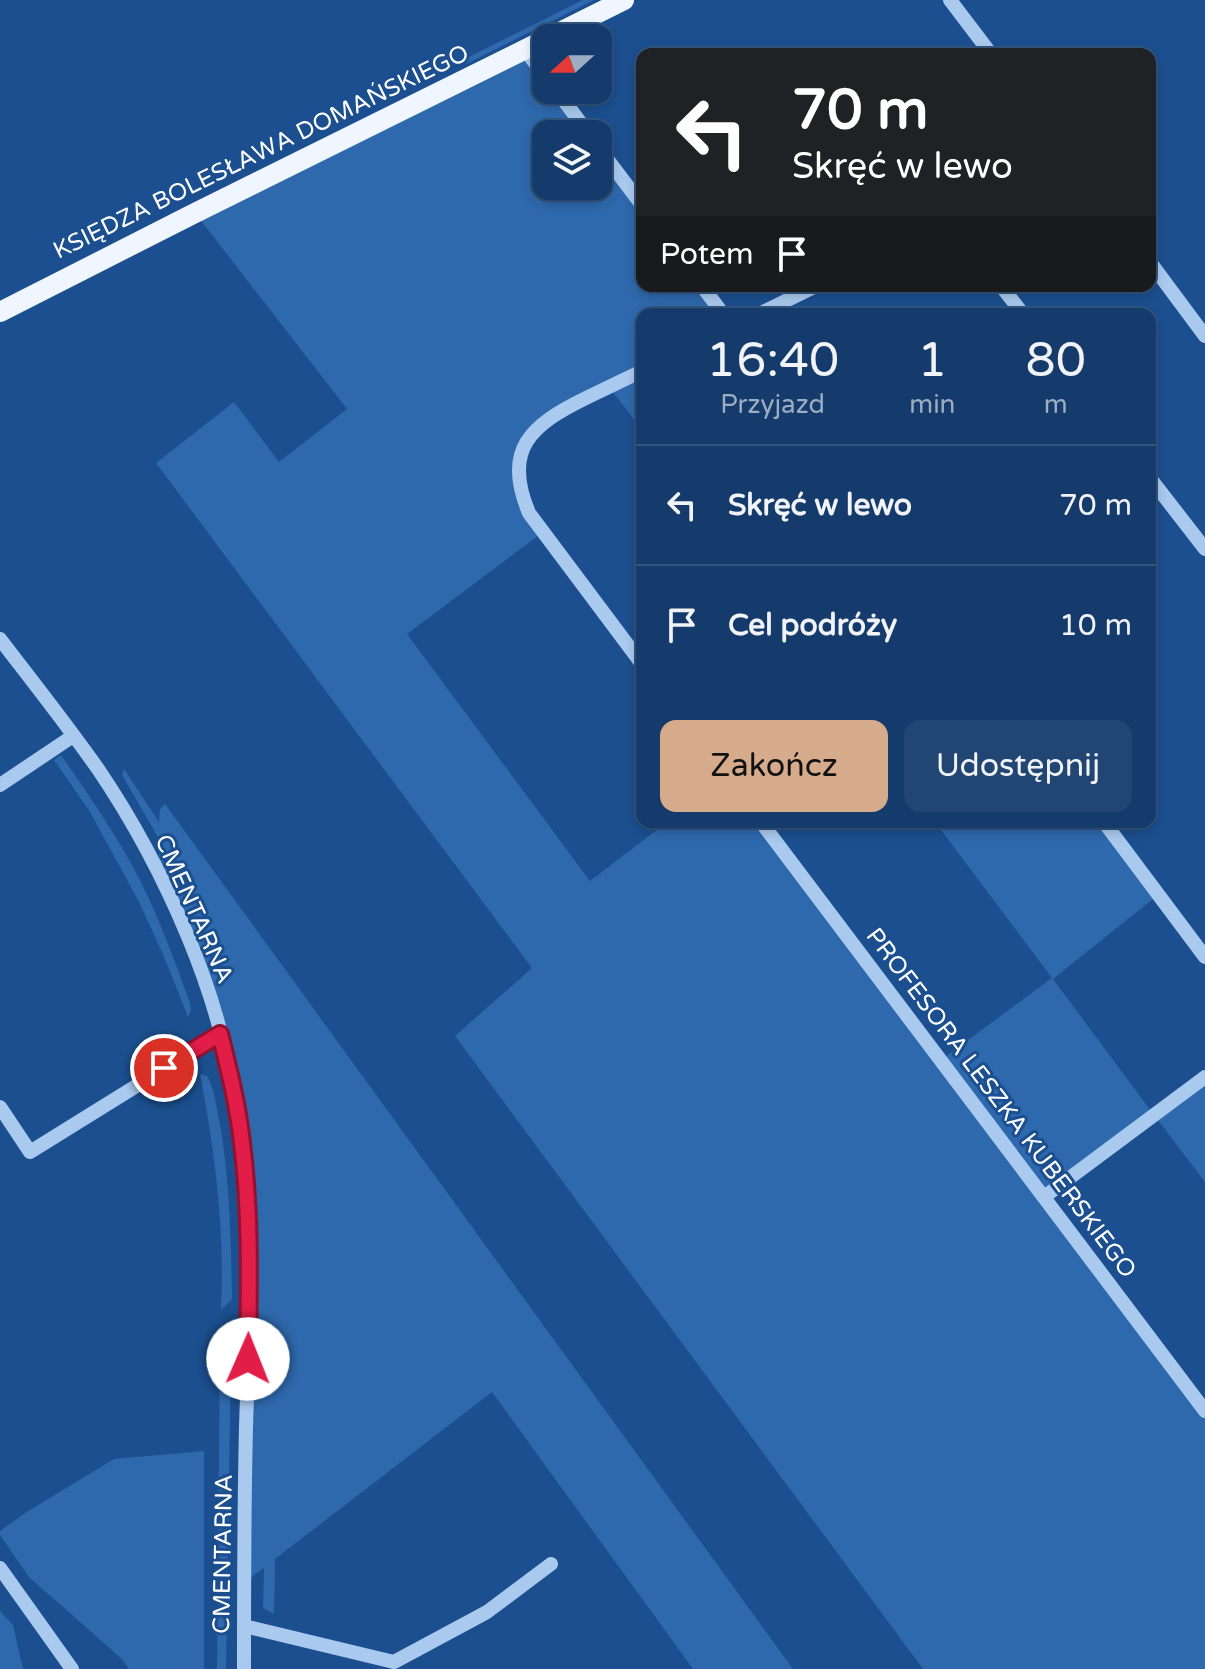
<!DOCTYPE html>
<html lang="pl">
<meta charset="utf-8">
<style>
:root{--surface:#143b6b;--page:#214673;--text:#f1f3f6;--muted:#9dadc1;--line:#33557e;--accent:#d6ab8b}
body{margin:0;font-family:"Varela Round",sans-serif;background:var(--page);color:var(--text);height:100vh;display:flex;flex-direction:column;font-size:30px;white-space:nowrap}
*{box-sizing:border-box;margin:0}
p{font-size:26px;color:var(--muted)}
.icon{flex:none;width:44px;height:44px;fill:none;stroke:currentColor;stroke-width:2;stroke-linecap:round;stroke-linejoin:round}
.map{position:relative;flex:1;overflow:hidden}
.side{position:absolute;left:636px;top:308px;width:520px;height:520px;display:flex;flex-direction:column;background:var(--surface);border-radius:16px;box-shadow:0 4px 12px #0003,0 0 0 2px var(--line)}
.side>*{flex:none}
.top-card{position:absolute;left:636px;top:48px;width:520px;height:244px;border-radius:16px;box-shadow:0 4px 12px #0003,0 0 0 2px var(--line);background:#202124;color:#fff;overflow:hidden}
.needle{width:52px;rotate:249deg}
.fabs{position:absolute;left:532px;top:24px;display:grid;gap:16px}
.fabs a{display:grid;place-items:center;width:80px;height:80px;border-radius:16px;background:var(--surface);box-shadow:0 4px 12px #0003,0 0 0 2px var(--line);font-size:40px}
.pin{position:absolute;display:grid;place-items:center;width:68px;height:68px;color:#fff;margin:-34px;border:4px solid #fff;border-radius:50%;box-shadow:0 2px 8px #0007}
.me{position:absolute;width:88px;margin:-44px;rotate:1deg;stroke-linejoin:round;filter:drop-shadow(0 0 6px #0008)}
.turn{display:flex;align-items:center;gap:28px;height:168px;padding:0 24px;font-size:36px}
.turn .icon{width:104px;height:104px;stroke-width:2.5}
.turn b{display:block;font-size:56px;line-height:68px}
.then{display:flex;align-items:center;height:76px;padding:0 24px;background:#0003;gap:16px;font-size:30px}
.eta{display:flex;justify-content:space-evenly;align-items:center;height:136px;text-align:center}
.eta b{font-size:48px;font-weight:600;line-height:56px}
.cta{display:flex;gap:16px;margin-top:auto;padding:16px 24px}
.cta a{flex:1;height:92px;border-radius:16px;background:var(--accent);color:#111;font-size:32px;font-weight:600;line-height:92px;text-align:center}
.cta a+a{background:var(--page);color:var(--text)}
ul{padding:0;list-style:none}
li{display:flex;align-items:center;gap:24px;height:120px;padding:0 24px;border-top:2px solid var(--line)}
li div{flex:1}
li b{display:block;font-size:30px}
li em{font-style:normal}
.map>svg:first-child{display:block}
.green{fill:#2e69ad}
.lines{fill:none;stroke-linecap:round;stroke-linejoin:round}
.minor{stroke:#a9c9ee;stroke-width:14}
.major{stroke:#f0f6ff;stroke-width:20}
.route-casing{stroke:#92132f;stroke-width:20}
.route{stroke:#e11d48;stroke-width:14}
.labels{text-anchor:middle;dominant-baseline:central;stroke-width:6;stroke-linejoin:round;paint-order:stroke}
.street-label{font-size:24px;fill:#fff;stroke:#1b4f8f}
</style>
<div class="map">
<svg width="1205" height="1669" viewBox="0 0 1205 1669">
<rect width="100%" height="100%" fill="#1b4f8f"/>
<g class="green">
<path d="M583,0H594L466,64L461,61Z"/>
<path d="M525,50L546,77V90H556L589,134H546V186H598V147L642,205V286H702L723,314H642V430L609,387L545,420L519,464L543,532L407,634L590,881L667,822H761L941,1060L1052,978L935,822H1104L1158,895L1053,979L1154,1115L1205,1077V1182L1154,1115L1044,1197L1205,1411V1669H923L455,1036L532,968L156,463L234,402L279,462L347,409L195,213Z"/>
<path d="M61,755C86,791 111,827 132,865C156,909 173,956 190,1003L191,1011L188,1017L165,959L139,902L90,812L54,760Z"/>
<path d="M124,769L159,822L160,809L165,804L793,1669H693L492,1392L275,1559L274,1614L263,1608L264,1568L245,1582L246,1185L220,1034L159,874V839L122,775Z"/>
<path d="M200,1074L207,1076C216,1093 217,1112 221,1130C230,1186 231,1242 232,1299L221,1310C225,1230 215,1152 200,1074Z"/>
<path d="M220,1343L227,1348L231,1358L226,1669H217Z"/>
<path d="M204,1451V1669H129L123,1660L29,1577L0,1535V1531L25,1513L114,1459Z"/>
<path d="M0,1611L13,1625L23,1669H0Z"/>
</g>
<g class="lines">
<g class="minor">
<path d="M950,0L991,54"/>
<path d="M525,50L546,77"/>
<path d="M556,90L589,134"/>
<path d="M598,147L642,205"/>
<path d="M1150,262L1205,336"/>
<path d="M702,286L723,314"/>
<path d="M1001,286L1023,314"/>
<path d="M759,314L816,286"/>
<path d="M642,371C623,380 605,389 586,398C531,425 502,449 529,513L642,664"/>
<path d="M1150,478L1205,549"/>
<path d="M0,639C33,682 67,725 98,769C134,822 165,881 189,939C216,1004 234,1075 242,1144C254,1237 249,1333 246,1427C244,1508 244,1588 244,1669"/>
<path d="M0,785L73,736"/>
<path d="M761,822L1205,1411"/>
<path d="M1104,822L1205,957"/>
<path d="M0,1107L30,1152L220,1034"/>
<path d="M1044,1197L1205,1077"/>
<path d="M0,1568L72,1669"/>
<path d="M244,1626L394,1662L487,1612L551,1564"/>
</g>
<g class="major">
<path d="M548,38L624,0"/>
<path d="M0,312L195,213L546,39"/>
</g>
</g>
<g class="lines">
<defs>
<path id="route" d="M164,1068L220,1034C229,1070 238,1106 242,1143C251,1214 249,1287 248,1359"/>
</defs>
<use href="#route" class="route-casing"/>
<use href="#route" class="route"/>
</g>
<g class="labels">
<g class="street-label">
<text transform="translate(261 152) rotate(-26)">KSIĘDZA BOLESŁAWA DOMAŃSKIEGO</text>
<text transform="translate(194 909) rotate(66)">CMENTARNA</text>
<text transform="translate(1001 1103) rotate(53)">PROFESORA LESZKA KUBERSKIEGO</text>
<text transform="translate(223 1554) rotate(-89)">CMENTARNA</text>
</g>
</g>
</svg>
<div class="fabs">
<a><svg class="needle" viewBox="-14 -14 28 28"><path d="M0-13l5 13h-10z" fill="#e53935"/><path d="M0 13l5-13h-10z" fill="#9dadc1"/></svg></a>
<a><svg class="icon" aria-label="layers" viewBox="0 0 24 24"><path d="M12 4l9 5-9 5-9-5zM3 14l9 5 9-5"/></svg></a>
</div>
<div class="pin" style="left:164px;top:1068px;background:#d93025"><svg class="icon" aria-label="arrive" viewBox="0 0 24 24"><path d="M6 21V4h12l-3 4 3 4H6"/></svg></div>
<svg class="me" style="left:248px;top:1359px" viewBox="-20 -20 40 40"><circle r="19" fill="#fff"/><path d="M0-13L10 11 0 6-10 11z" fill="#e11d48"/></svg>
<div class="top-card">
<div class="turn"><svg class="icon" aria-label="left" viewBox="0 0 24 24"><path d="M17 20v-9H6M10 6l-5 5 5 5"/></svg><div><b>70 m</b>Skręć w lewo</div></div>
<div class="then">Potem<svg class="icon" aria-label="arrive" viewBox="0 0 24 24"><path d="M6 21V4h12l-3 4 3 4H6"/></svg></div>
</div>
<section class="side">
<div class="eta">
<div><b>16:40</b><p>Przyjazd</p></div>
<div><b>1</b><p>min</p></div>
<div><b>80</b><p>m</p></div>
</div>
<ul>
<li><svg class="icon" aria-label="left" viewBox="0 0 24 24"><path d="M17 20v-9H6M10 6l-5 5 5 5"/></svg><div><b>Skręć w lewo</b></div><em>70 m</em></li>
<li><svg class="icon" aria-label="arrive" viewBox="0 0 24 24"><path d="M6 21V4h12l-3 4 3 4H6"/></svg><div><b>Cel podróży</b></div><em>10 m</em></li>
</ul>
<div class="cta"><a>Zakończ</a><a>Udostępnij</a></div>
</section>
</div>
